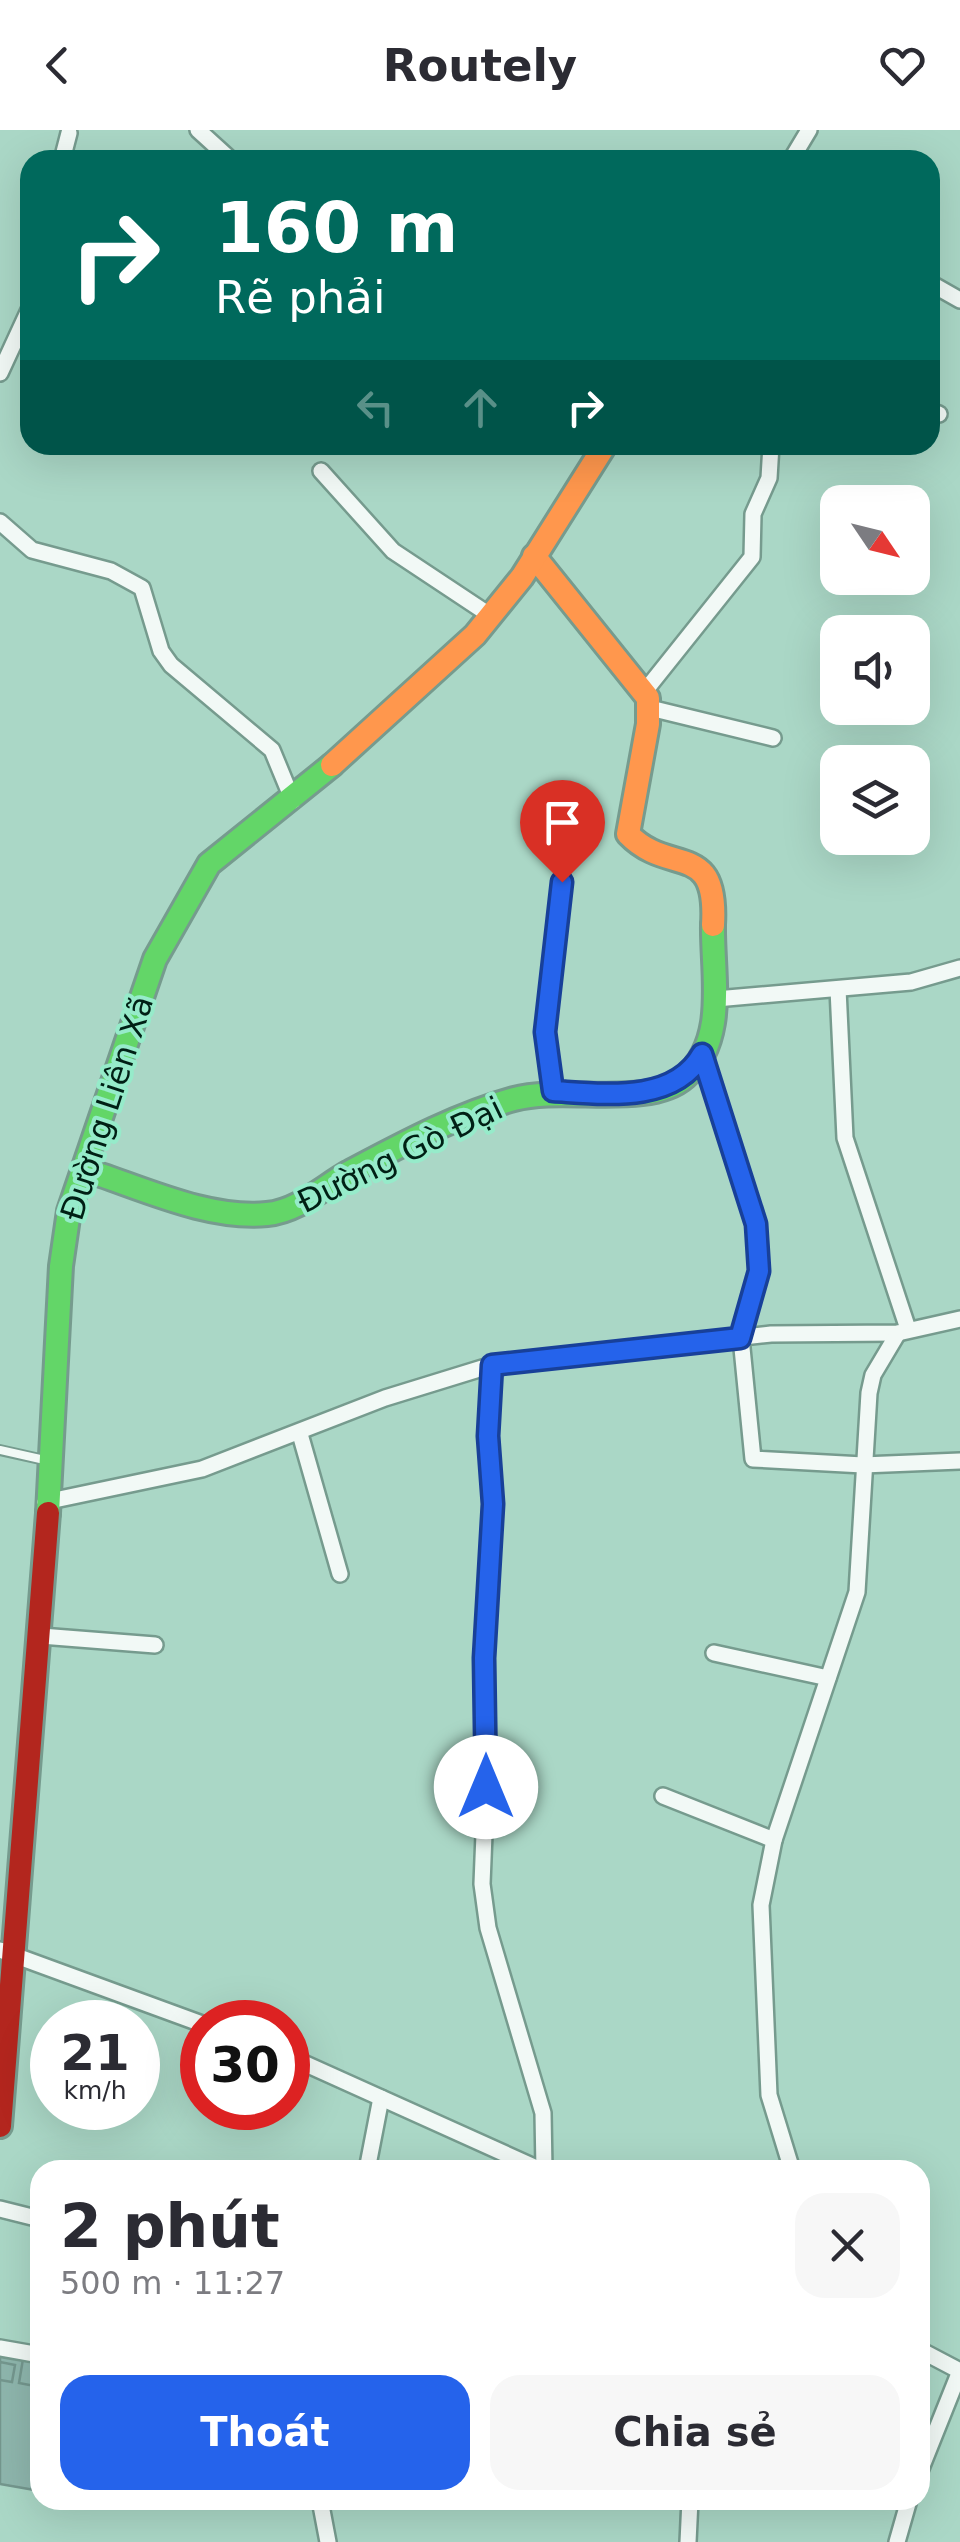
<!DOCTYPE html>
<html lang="vi">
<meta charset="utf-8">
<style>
:root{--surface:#fff;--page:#f7f7f7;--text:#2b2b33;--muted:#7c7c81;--accent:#2563eb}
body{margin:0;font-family:"DejaVu Sans",sans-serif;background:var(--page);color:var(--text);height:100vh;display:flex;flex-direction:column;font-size:38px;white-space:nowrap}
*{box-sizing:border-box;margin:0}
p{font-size:32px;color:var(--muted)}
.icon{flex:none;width:55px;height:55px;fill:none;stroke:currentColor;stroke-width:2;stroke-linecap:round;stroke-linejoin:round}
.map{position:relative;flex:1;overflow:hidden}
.sheet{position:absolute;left:30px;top:2030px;width:900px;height:350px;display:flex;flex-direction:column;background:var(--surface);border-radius:30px;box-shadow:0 10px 40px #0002}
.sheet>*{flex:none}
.hud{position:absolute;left:20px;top:20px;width:920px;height:305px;border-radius:30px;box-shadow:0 10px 40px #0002;background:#00695c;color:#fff;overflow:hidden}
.needle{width:65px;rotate:125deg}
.fabs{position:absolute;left:820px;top:355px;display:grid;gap:20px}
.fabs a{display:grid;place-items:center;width:110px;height:110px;border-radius:20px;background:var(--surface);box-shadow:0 10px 40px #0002;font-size:50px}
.speed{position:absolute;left:30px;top:1870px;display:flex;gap:20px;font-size:50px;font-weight:700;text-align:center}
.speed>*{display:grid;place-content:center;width:130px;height:130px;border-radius:50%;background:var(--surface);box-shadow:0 10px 40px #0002;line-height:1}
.speed small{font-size:25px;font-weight:400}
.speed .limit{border:15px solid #d22;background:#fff;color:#111}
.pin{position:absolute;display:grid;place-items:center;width:85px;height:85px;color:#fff;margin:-102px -42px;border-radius:50% 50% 50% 0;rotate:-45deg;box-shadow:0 0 10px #0007}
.pin .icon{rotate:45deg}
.me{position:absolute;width:110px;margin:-55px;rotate:0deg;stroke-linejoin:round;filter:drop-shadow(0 0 8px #0008)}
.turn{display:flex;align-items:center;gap:35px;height:210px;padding:0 30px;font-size:45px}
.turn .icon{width:130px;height:130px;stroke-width:2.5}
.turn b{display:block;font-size:70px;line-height:85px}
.lanes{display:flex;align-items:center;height:95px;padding:0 30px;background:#0003;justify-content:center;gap:50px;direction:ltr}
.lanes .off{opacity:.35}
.round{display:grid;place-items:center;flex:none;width:105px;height:105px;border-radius:30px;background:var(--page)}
.head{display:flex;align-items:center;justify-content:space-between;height:170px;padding:0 30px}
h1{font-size:60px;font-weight:700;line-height:75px}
.cta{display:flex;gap:20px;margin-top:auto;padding:20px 30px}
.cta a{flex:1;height:115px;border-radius:30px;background:var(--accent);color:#fff;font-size:40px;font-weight:700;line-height:115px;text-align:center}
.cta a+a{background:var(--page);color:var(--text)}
header{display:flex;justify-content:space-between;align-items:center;height:130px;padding:0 30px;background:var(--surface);font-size:45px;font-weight:700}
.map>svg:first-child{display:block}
.building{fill:#8eb6ad;stroke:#74978e;stroke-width:2.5}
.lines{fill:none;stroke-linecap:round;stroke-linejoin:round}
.lane-casing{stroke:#769b8e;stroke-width:12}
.street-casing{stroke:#769b8e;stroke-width:20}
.fast-casing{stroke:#769b8e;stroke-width:28}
.slow-casing{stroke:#769b8e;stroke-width:28}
.jam-casing{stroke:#769b8e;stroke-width:28}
.lane{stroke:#f2f9f6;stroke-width:8}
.street{stroke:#f2f9f6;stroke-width:15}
.fast{stroke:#63d668;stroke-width:22}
.slow{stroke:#ff974d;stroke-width:22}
.jam{stroke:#b3261e;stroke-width:22}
.route-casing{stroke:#184099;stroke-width:25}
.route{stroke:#2563eb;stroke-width:18}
.labels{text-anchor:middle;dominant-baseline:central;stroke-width:8;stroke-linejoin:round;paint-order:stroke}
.street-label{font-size:32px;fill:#002015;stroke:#96ebca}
</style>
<header><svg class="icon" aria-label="back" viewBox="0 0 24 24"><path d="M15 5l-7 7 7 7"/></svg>Routely<svg class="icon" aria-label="heart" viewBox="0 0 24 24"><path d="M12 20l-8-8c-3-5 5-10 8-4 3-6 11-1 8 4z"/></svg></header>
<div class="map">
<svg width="960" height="2412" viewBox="0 0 960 2412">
<rect width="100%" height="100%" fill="#aad7c6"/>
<g class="building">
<path d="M0,2225L40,2231V2361L0,2354Z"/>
<path d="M23,2229L40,2233V2257L19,2253Z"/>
<path d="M0,2232L15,2235L12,2252L0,2250Z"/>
</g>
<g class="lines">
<defs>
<path id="lane" d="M0,1320L49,1331"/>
<g id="street">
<path d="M198,0L231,30"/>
<path d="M62,30L69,3"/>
<path d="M791,30L809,0"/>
<path d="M930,153L960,170"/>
<path d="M0,243L30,178"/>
<path d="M930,281L939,284"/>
<path d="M321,341L393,421L491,486"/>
<path d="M0,392L32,420L111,441L142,458L161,521L171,535L272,620L293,671"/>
<path d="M645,561L752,427L753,384L769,348L771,315"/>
<path d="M650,578L773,608"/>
<path d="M838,859L845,1008L908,1199"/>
<path d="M716,869L911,852L960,838"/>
<path d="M702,924L756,1094L759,1141L741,1208L753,1329L863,1335L960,1331"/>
<path d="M553,961L545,901L562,752"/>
<path d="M492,1235L489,1307L493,1374L484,1528L487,1629L482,1754L488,1798L543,1983L544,2040"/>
<path d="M300,1304L340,1444"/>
<path d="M45,1372L202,1339L385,1268L492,1235L771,1204L898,1203L960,1189"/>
<path d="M41,1506L155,1515"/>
<path d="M714,1523L828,1548"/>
<path d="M663,1666L774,1710"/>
<path d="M0,1820L202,1894"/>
<path d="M288,1926L541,2040"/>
<path d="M367,2040L381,1968"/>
<path d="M792,2040L769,1965L761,1775L774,1710L857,1462L869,1263L873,1245L898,1203"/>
<path d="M0,2079L40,2089"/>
<path d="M0,2218L40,2225"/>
<path d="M920,2220L960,2241"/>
<path d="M920,2341L960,2241"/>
<path d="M320,2370L328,2412"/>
<path d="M688,2412L690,2370"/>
<path d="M897,2412L909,2370"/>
</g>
<g id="fast">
<path d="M83,1039C140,1057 207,1090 267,1084C298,1081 322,1058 348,1043C401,1015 456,985 514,969C563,955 649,979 685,947C728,910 712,844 713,795"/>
<path d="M48,1383L61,1136L69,1081L155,829L209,734L332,635"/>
</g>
<g id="slow">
<path d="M534,426L648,568V594L628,704C669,747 718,709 713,795"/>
<path d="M332,635L475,505L522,447L605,315"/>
</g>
<path id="jam" d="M0,1996L48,1383"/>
</defs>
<use href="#lane" class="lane-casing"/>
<use href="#street" class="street-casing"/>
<use href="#fast" class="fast-casing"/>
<use href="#slow" class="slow-casing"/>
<use href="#jam" class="jam-casing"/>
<use href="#lane" class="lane"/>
<use href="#street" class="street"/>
<use href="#fast" class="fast"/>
<use href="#slow" class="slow"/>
<use href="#jam" class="jam"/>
</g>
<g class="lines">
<defs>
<path id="route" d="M486,1657L484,1528L493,1374L488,1306L492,1235L740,1208L759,1141L756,1094L702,924C674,974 603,964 553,961L545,902L562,752"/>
</defs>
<use href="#route" class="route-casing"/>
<use href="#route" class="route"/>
</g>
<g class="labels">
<g class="street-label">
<text transform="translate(107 978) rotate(-72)">Đường Liên Xã</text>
<text transform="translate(400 1025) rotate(-26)">Đường Gò Đại</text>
</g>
</g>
</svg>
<div class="fabs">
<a><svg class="needle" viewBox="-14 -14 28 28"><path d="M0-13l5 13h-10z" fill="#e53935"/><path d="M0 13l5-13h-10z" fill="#7c7c81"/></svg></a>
<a><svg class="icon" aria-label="sound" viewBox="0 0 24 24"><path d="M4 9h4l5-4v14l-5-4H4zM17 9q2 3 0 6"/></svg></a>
<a><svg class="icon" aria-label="layers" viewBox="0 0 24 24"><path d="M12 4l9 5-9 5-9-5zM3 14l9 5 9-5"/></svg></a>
</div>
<div class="speed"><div>21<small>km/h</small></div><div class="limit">30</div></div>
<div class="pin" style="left:562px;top:752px;background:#d93025"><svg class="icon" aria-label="arrive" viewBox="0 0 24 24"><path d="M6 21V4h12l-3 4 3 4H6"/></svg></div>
<svg class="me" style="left:486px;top:1657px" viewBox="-20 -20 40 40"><circle r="19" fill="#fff"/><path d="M0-13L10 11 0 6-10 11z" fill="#2563eb"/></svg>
<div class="hud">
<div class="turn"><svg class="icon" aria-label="right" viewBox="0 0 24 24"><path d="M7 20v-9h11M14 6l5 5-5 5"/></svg><div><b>160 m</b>Rẽ phải</div></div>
<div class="lanes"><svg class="icon off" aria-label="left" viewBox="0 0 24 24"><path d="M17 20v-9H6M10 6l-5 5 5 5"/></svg><svg class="icon off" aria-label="ahead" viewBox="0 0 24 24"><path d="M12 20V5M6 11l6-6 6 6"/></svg><svg class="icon" aria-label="right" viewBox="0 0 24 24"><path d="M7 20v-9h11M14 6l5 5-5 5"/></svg></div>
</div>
<section class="sheet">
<div class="head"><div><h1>2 phút</h1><p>500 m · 11:27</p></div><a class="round"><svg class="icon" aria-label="close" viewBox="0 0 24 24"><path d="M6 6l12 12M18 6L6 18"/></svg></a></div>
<div class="cta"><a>Thoát</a><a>Chia sẻ</a></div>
</section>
</div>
